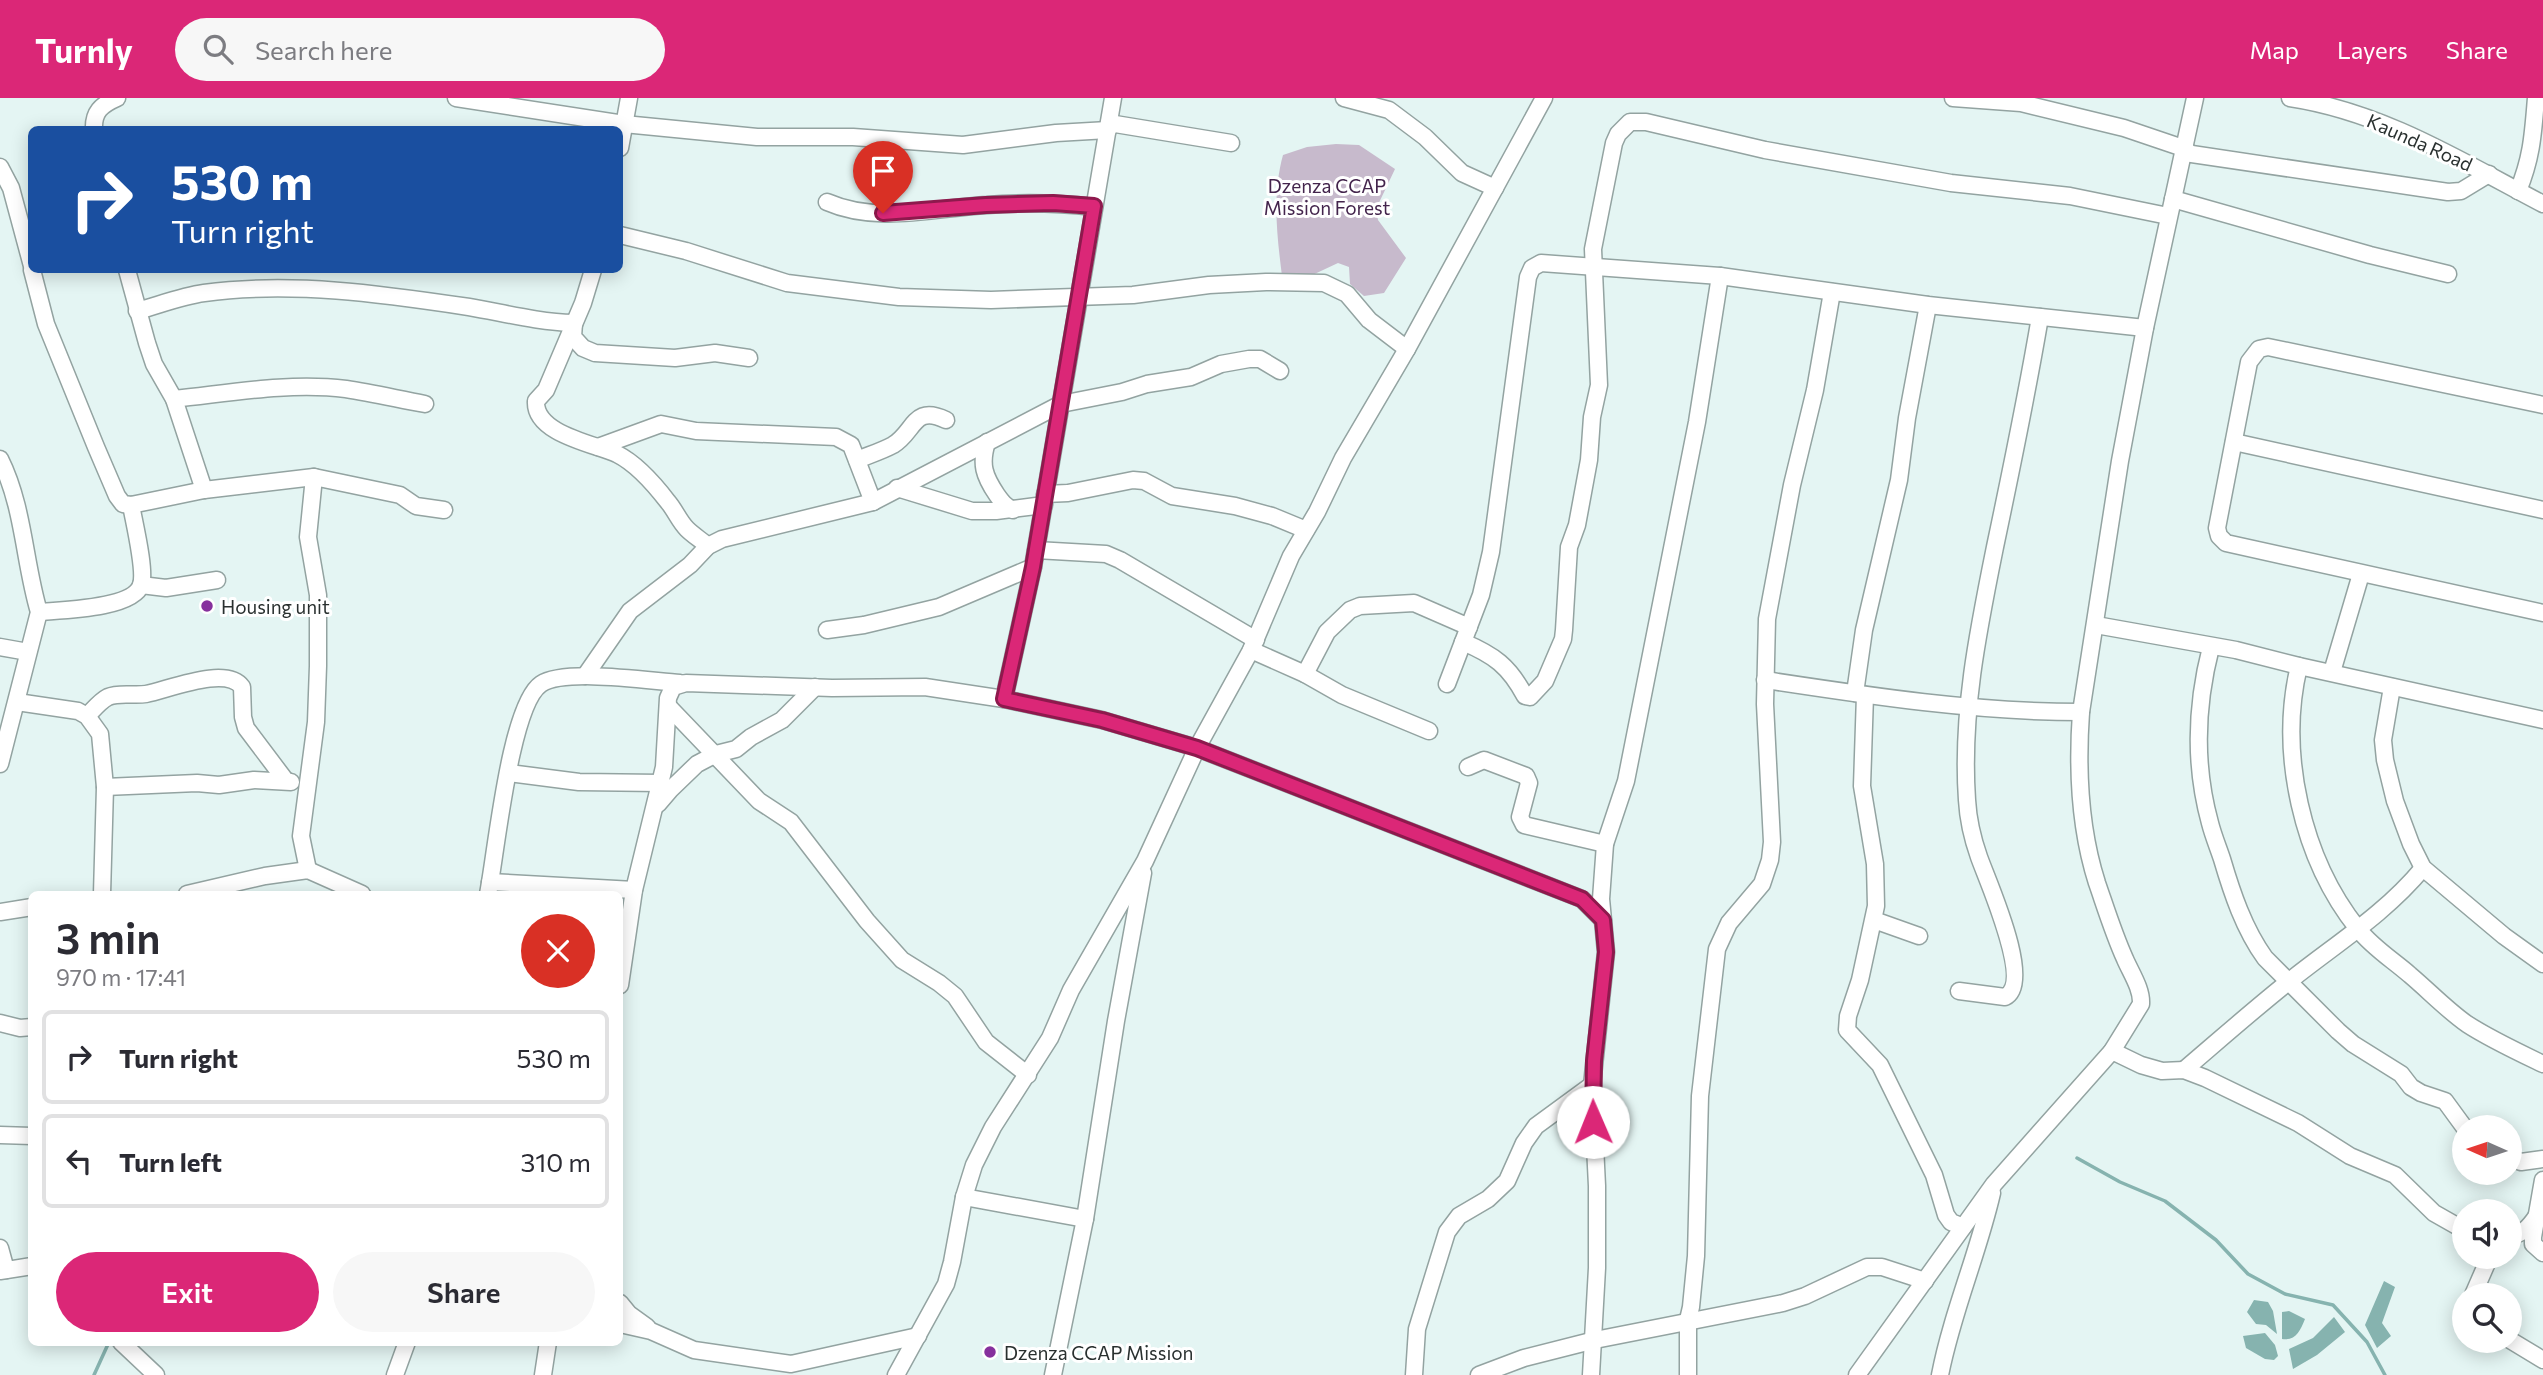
<!DOCTYPE html>
<meta charset="utf-8">
<style>
:root{--surface:#fff;--page:#f7f7f7;--text:#2b2b33;--muted:#7c7c81;--line:#e1e1e2;--accent:#db2777}
body{margin:0;font-family:Commissioner,sans-serif;background:var(--page);color:var(--text);height:100vh;display:flex;flex-direction:column;font-size:26px;white-space:nowrap}
*{box-sizing:border-box;margin:0}
p{font-size:23px;color:var(--muted)}
.icon{flex:none;width:38px;height:38px;fill:none;stroke:currentColor;stroke-width:2;stroke-linecap:round;stroke-linejoin:round}
.map{position:relative;flex:1;overflow:hidden}
.side{position:absolute;left:28px;top:793px;width:595px;height:455px;display:flex;flex-direction:column;background:var(--surface);border-radius:10px;box-shadow:0 4px 18px #0003}
.side>*{flex:none}
.hud{position:absolute;left:28px;top:28px;width:595px;height:147px;border-radius:10px;box-shadow:0 4px 18px #0003;background:#1a4fa0;color:#fff;overflow:hidden}
.needle{width:46px;rotate:273deg}
.fabs{position:absolute;left:2452px;top:1017px;display:grid;gap:14px}
.fabs a{display:grid;place-items:center;width:70px;height:70px;border-radius:50%;background:var(--surface);box-shadow:0 4px 18px #0003;font-size:35px}
.pin{position:absolute;display:grid;place-items:center;width:60px;height:60px;color:#fff;margin:-72px -30px;border-radius:50% 50% 50% 0;rotate:-45deg;box-shadow:0 0 7px #0007}
.pin .icon{rotate:45deg}
.me{position:absolute;width:77px;margin:-38px;rotate:359deg;stroke-linejoin:round;filter:drop-shadow(0 0 5px #0008)}
.turn{display:flex;align-items:center;gap:24px;height:147px;padding:0 28px;font-size:32px}
.turn .icon{width:91px;height:91px;stroke-width:2.5}
.turn b{display:block;font-size:49px;line-height:60px}
.round{display:grid;place-items:center;flex:none;width:74px;height:74px;border-radius:37px;background:var(--page)}
.head{display:flex;align-items:center;justify-content:space-between;height:119px;padding:0 28px}
h1{font-size:42px;font-weight:600;line-height:52px}
.action{display:flex;gap:14px;margin-top:auto;padding:14px 28px}
.action a{flex:1;height:80px;border-radius:42px;background:var(--accent);color:#fff;font-size:28px;font-weight:600;line-height:80px;text-align:center}
.action a+a{background:var(--page);color:var(--text)}
ul{padding:0;list-style:none}
li{display:flex;align-items:center;gap:21px;height:94px;margin:0 14px 10px;padding:0 14px;border:4px solid var(--line);border-radius:10px}
li div{flex:1}
li b{display:block;font-size:26px}
li em{font-style:normal}
header{display:flex;align-items:center;gap:42px;box-sizing:border-box;height:98px;padding:0 35px;background:var(--accent);color:#fff}
header strong{font-size:33px}
nav{display:flex;gap:38px;margin-inline-start:auto;font-size:24px}
.search{width:490px;height:63px;background:var(--page);display:flex;align-items:center;gap:18px;box-sizing:border-box;padding:0 24px;border-radius:38px;color:var(--muted);font-size:26px}
.map>svg:first-child{display:block}
.green{fill:#c7bacc}
.water{fill:#86b3af}
.lines{fill:none;stroke-linecap:round;stroke-linejoin:round}
.stream{stroke:#86b3af;stroke-width:3.5}
.minor-casing{stroke:#93a3a1;stroke-width:19}
.minor{stroke:#fff;stroke-width:16}
.route-casing{stroke:#8e194d;stroke-width:18}
.route{stroke:#db2777;stroke-width:12}
.poi-dot{fill:#86309d;stroke:#fff;stroke-width:2.5}
.labels{text-anchor:middle;dominant-baseline:central;stroke-width:6;stroke-linejoin:round;paint-order:stroke}
.street-label{font-size:19px;fill:#29302f;stroke:#fff}
.park-label{font-size:19px;fill:#43244c;stroke:#fff}
.poi-label{font-size:19px;fill:#29302f;stroke:#fff;text-anchor:start}
</style>
<header>
<strong>Turnly</strong>
<div class="search"><svg class="icon" aria-label="search" viewBox="0 0 24 24"><circle cx="10" cy="10" r="6"/><path d="M15 15l6 6"/></svg>Search here</div>
<nav><a>Map</a><a>Layers</a><a>Share</a></nav>
</header>
<div class="map">
<svg width="2543" height="1277" viewBox="0 0 2543 1277">
<rect width="100%" height="100%" fill="#e4f5f3"/>
<path class="green" d="M1336,46L1359,47L1395,71L1376,111L1378,122L1406,160L1384,195L1364,198L1350,186L1349,169L1338,165L1306,180L1282,178C1277,138 1272,97 1283,57L1307,49Z"/>
<g class="water">
<path d="M2384,1183L2395,1189L2382,1225L2391,1238L2377,1250L2365,1227Z"/>
<path d="M2254,1202L2268,1204L2273,1213L2277,1236L2266,1227L2256,1226L2247,1214Z"/>
<path d="M2289,1213L2305,1221C2300,1233 2296,1243 2282,1241V1214Z"/>
<path d="M2334,1219L2345,1234L2317,1257L2293,1271L2289,1251L2313,1240Z"/>
<path d="M2265,1235L2275,1247L2278,1258L2274,1262L2265,1261L2246,1250L2243,1238Z"/>
</g>
<g class="lines">
<g class="stream">
<path d="M2077,1060L2120,1084L2165,1103L2216,1142L2248,1176L2285,1196L2333,1207L2367,1244L2385,1277"/>
<path d="M94,1277L109,1244"/>
</g>
<defs>
<g id="minor">
<path d="M456,0L624,26L757,39H853L963,47L1056,35L1108,32"/>
<path d="M1344,0L1389,12L1425,39L1462,75L1495,90"/>
<path d="M1953,0L2021,5L2124,30L2186,51"/>
<path d="M2290,0C2383,14 2461,63 2543,106"/>
<path d="M1109,25L1231,45"/>
<path d="M94,32C93,14 101,7 117,0"/>
<path d="M620,50L629,0"/>
<path d="M2185,55L2448,94L2461,93L2489,76"/>
<path d="M0,69L11,90L32,168"/>
<path d="M2518,93C2532,59 2533,36 2536,0"/>
<path d="M2173,101L2370,157L2448,176"/>
<path d="M827,104C877,126 934,110 987,107C1023,104 1058,105 1094,109"/>
<path d="M620,137L686,153L787,185L899,199L991,202L1133,197L1209,187L1266,184L1324,185L1347,196L1369,222L1407,251"/>
<path d="M32,172L46,226L96,349L117,398L123,406L131,407L204,392L314,379L400,397L416,408L444,412"/>
<path d="M127,172L147,245L154,266L174,301L204,392"/>
<path d="M593,172L583,205L546,292L536,303C534,336 595,346 617,356C637,366 655,387 668,404C675,412 679,423 687,431C693,437 701,442 708,448"/>
<path d="M137,213C159,207 182,198 204,195C291,183 382,196 469,209C504,215 538,224 574,225L573,239L583,250L595,255L675,260L715,255L749,260"/>
<path d="M174,301C231,295 289,284 346,291C372,295 398,301 425,306"/>
<path d="M2543,307L2268,249L2259,251L2249,264L2217,430L2219,438L2226,445L2543,515"/>
<path d="M987,344C980,366 984,378 997,397C1002,404 1005,408 1013,412"/>
<path d="M2234,344L2543,412"/>
<path d="M598,349L661,326L696,333L836,339L851,347L873,404"/>
<path d="M0,361C24,409 24,464 39,514L0,666"/>
<path d="M857,362C869,357 882,353 893,347C915,334 913,306 946,322"/>
<path d="M897,390L972,413H996L1044,407"/>
<path d="M1045,396L1068,395L1133,382L1144,383L1172,398L1235,408L1272,418L1306,432"/>
<path d="M1036,452L1106,456L1120,462L1256,542"/>
<path d="M141,487L166,490L217,482"/>
<path d="M39,514C61,512 133,511 141,487C146,473 134,424 131,407"/>
<path d="M2096,527L2236,552L2299,568L2543,622"/>
<path d="M827,532L864,527L939,509L1033,469"/>
<path d="M1463,544C1494,557 1509,568 1525,598L1530,599L1545,583L1563,541L1564,532L1569,449L1577,427L1589,362L1592,319L1599,287L1593,151L1614,45L1618,36L1630,24H1646L1765,52L1951,85L2070,98L2168,118"/>
<path d="M0,549L28,554"/>
<path d="M2211,549C2196,607 2194,667 2210,725C2213,737 2218,749 2222,761C2232,795 2244,831 2265,860L2338,933L2353,946L2401,976L2411,989L2421,995L2445,1003L2464,1029"/>
<path d="M1251,552L1305,576L1342,597L1429,633"/>
<path d="M2299,568C2278,655 2302,761 2358,831C2373,850 2393,862 2410,877C2429,893 2447,912 2467,926C2490,941 2518,954 2543,966"/>
<path d="M2332,574L2361,476"/>
<path d="M1305,576L1327,534L1350,512L1360,508L1414,505L1469,529"/>
<path d="M585,578L630,513L690,467L708,448L722,441L873,404L1061,306L1122,294L1147,286L1191,279L1221,266L1249,261H1260L1280,273"/>
<path d="M1765,582C1870,598 1974,614 2081,614"/>
<path d="M1447,586L1481,497L1491,454L1528,179L1532,170L1541,165L1720,178L1928,207L2145,230"/>
<path d="M2392,589L2383,642L2385,662L2395,703L2411,746L2423,770L2504,838L2543,866"/>
<path d="M1855,595L1864,532L1899,382L1907,320L1928,207"/>
<path d="M1865,597L1862,688L1875,766L1876,808L1860,882L1848,918L1847,932L1880,967L1934,1077L1946,1117L1951,1124L1963,1129"/>
<path d="M1004,601L1033,469L1113,0"/>
<path d="M17,604L78,613L87,618L100,636L105,689L102,796"/>
<path d="M668,608L759,703L791,724L867,823L902,862L939,885L955,898L986,944L1028,977"/>
<path d="M87,618C93,612 100,603 108,599C119,594 134,598 146,596C168,592 226,567 242,589L243,619L246,630L286,683"/>
<path d="M1468,669L1484,662L1526,678L1529,685L1520,719L1524,727L1605,746"/>
<path d="M509,675L579,684L661,685"/>
<path d="M105,689L197,685L219,687L254,682L291,684"/>
<path d="M658,706L670,692L697,666L716,656L736,651L751,639L782,622L815,589"/>
<path d="M308,772L301,738L316,624L318,568V497L308,439L314,379"/>
<path d="M490,784L634,792"/>
<path d="M187,796L265,778L308,772L362,796"/>
<path d="M488,796C496,756 510,607 541,586C564,570 650,583 680,585"/>
<path d="M0,814L32,809"/>
<path d="M1874,822L1919,838"/>
<path d="M620,887L634,792L664,669L668,600L673,589L686,585L832,590L925,589L1004,601L1102,622L1197,650L1582,801L1603,822"/>
<path d="M1959,893L2005,899C2034,885 1987,782 1979,759C1973,742 1968,720 1967,702C1961,616 1978,533 1995,449C2011,373 2027,296 2040,219"/>
<path d="M0,925L20,930L32,929"/>
<path d="M2112,953L2141,967L2162,973L2184,972L2205,980L2298,1025L2350,1058L2395,1077L2434,1115L2464,1132"/>
<path d="M2184,972C2218,943 2252,913 2287,885C2334,847 2384,817 2423,770"/>
<path d="M0,1037L32,1038"/>
<path d="M2510,1060L2521,1064L2543,1061"/>
<path d="M2543,1082L2533,1139V1146L2543,1155"/>
<path d="M964,1099L1085,1121"/>
<path d="M2510,1138C2523,1136 2529,1129 2536,1119"/>
<path d="M0,1150L6,1172"/>
<path d="M0,1173L32,1168"/>
<path d="M2473,1197L2490,1158"/>
<path d="M620,1205L629,1216L647,1229"/>
<path d="M620,1226L651,1233L694,1252L791,1266L918,1238"/>
<path d="M2510,1242L2543,1262"/>
<path d="M121,1244L156,1277"/>
<path d="M395,1277L407,1244"/>
<path d="M543,1277L548,1244"/>
<path d="M896,1277L946,1186L952,1164L964,1099L974,1067L993,1029L1050,940L1071,892L1145,763L1197,650L1251,552L1291,458L1317,414L1343,360L1407,251L1544,0"/>
<path d="M1053,1277L1085,1121L1116,923L1143,775"/>
<path d="M1414,1277L1417,1231L1447,1134L1459,1118L1488,1101L1507,1083L1524,1045L1536,1028L1592,987"/>
<path d="M1479,1277L1524,1260L1595,1242L1783,1205L1805,1198L1867,1169H1882L1925,1183"/>
<path d="M1591,1277L1597,1170V1088L1592,987L1606,854L1601,801L1605,746L1626,683L1697,324L1720,178"/>
<path d="M1688,1277V1222L1691,1209L1696,1158L1700,998L1717,851L1729,825L1762,786L1770,762L1772,744L1765,606L1767,521L1792,387L1815,292L1832,194"/>
<path d="M1857,1277L1994,1086L2112,953L2141,906C2142,891 2131,875 2125,861C2114,837 2106,811 2097,785C2080,732 2077,670 2081,614L2120,363L2145,230L2195,0"/>
<path d="M1940,1277C1952,1215 1978,1156 1992,1095"/>
</g>
</defs>
<use href="#minor" class="minor-casing"/>
<use href="#minor" class="minor"/>
</g>
<g class="lines">
<defs>
<path id="route" d="M883,115L986,107L1053,105L1094,108L1033,469L1004,601L1102,622L1197,650L1582,801L1603,822L1606,854L1594,963L1593,1024"/>
</defs>
<use href="#route" class="route-casing"/>
<use href="#route" class="route"/>
</g>
<g class="poi-dot">
<circle cx="207" cy="508" r="7"/>
<circle cx="990" cy="1254" r="7"/>
</g>
<g class="labels">
<g class="street-label">
<text transform="translate(2420 44) rotate(24)">Kaunda Road</text>
</g>
<g class="park-label">
<text x="1327" y="87">Dzenza CCAP<tspan x="1327" dy="22">Mission Forest</tspan></text>
</g>
<g class="poi-label">
<text x="221" y="508">Housing unit</text>
<text x="1004" y="1254">Dzenza CCAP Mission</text>
</g>
</g>
</svg>
<div class="fabs">
<a><svg class="needle" viewBox="-14 -14 28 28"><path d="M0-13l5 13h-10z" fill="#e53935"/><path d="M0 13l5-13h-10z" fill="#7c7c81"/></svg></a>
<a><svg class="icon" aria-label="sound" viewBox="0 0 24 24"><path d="M4 9h4l5-4v14l-5-4H4zM17 9q2 3 0 6"/></svg></a>
<a><svg class="icon" aria-label="search" viewBox="0 0 24 24"><circle cx="10" cy="10" r="6"/><path d="M15 15l6 6"/></svg></a>
</div>
<div class="pin" style="left:883px;top:115px;background:#d93025"><svg class="icon" aria-label="arrive" viewBox="0 0 24 24"><path d="M6 21V4h12l-3 4 3 4H6"/></svg></div>
<svg class="me" style="left:1593px;top:1024px" viewBox="-20 -20 40 40"><circle r="19" fill="#fff"/><path d="M0-13L10 11 0 6-10 11z" fill="#db2777"/></svg>
<div class="hud">
<div class="turn"><svg class="icon" aria-label="right" viewBox="0 0 24 24"><path d="M7 20v-9h11M14 6l5 5-5 5"/></svg><div><b>530 m</b>Turn right</div></div>
</div>
<section class="side">
<div class="head"><div><h1>3 min</h1><p>970 m · 17:41</p></div><a class="round" style="background:#d93025;color:#fff"><svg class="icon" aria-label="close" viewBox="0 0 24 24"><path d="M6 6l12 12M18 6L6 18"/></svg></a></div>
<ul>
<li><svg class="icon" aria-label="right" viewBox="0 0 24 24"><path d="M7 20v-9h11M14 6l5 5-5 5"/></svg><div><b>Turn right</b></div><em>530 m</em></li>
<li><svg class="icon" aria-label="left" viewBox="0 0 24 24"><path d="M17 20v-9H6M10 6l-5 5 5 5"/></svg><div><b>Turn left</b></div><em>310 m</em></li>
</ul>
<div class="action"><a>Exit</a><a>Share</a></div>
</section>
</div>
